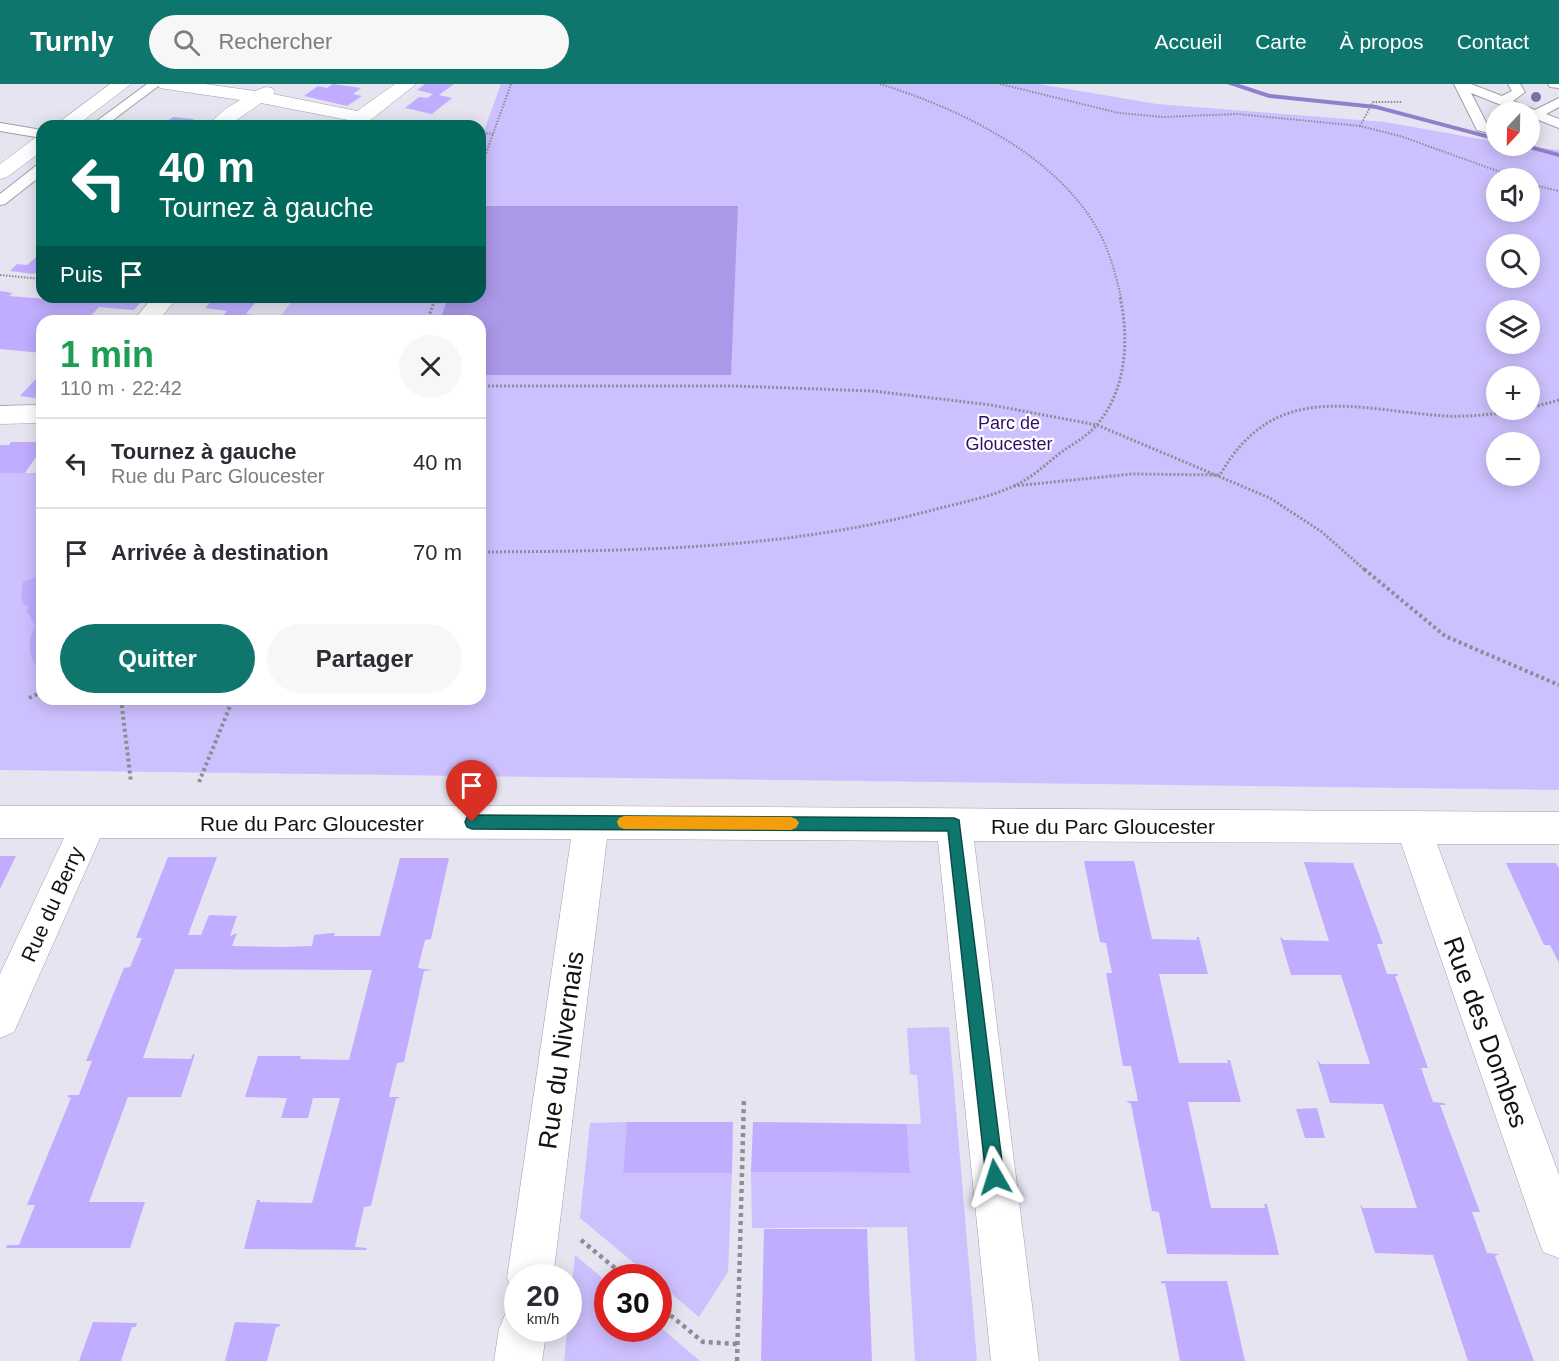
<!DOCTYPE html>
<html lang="fr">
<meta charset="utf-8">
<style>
:root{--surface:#fff;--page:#f7f7f7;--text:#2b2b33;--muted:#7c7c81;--line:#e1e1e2;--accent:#0f766e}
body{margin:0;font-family:Helvetica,sans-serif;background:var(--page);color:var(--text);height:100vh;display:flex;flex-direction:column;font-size:22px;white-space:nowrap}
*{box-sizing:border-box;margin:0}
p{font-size:20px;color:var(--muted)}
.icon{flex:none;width:33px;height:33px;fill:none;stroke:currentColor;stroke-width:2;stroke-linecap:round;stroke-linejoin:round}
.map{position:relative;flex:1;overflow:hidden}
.drawer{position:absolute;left:36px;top:231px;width:450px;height:390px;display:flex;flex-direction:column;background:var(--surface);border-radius:18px;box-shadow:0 3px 15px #0003}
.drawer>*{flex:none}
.top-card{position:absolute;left:36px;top:36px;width:450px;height:183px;border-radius:18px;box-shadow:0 3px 15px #0003;background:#00695c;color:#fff;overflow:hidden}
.needle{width:39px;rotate:202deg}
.controls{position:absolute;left:1486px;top:18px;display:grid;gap:12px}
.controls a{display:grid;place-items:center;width:54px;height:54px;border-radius:50%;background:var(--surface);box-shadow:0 3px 15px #0003;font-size:30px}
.speed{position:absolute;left:504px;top:1180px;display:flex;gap:12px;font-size:30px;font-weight:700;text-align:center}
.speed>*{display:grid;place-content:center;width:78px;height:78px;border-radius:50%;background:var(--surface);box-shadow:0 3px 15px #0003;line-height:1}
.speed small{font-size:15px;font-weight:400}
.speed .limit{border:9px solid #d22;background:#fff;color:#111}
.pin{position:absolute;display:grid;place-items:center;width:51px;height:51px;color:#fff;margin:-62px -26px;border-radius:50% 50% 50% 0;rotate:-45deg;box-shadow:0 0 6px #0007}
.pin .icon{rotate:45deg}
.me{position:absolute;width:66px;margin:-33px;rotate:354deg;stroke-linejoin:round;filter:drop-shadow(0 0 4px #0008)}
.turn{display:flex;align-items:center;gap:21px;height:126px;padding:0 24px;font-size:27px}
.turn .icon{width:78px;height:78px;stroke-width:2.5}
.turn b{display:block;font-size:42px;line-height:51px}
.then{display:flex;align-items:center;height:57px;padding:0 24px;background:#0003;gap:12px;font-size:22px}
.round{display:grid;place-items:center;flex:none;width:63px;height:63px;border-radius:32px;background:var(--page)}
.head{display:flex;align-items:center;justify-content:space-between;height:102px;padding:0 24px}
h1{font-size:36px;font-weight:600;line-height:45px;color:#1e9e55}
.button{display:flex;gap:12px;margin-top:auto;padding:12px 24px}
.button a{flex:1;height:69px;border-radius:36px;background:var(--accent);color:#fff;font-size:24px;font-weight:600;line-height:69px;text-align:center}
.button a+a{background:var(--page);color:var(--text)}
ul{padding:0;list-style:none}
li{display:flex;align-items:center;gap:18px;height:90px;padding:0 24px;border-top:2px solid var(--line)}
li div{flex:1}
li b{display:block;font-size:22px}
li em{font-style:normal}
header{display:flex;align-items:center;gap:36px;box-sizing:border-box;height:84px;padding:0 30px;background:var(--accent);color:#fff}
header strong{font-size:28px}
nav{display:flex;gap:33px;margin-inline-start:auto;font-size:21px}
.search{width:420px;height:54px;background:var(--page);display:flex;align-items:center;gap:15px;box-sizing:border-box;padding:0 21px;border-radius:33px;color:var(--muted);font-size:22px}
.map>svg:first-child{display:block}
.green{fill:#cdc0fe;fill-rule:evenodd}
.forest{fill:#ab98e8}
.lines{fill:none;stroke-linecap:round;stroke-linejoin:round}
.stream{fill:#917ecc;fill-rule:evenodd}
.building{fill:#c0adff}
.service-casing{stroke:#a09eaa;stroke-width:2}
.minor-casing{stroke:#a09eaa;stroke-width:1}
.path-far3{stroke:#8e8d96;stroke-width:2;stroke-dasharray:1.5 1.5;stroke-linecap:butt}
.path-far2{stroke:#8e8d96;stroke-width:3;stroke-dasharray:2 2;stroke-linecap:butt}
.path-far1{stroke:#8e8d96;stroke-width:4;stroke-dasharray:3 3;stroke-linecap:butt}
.path{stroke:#8e8d96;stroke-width:4.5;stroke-dasharray:4 4;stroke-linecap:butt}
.service{fill:#fff;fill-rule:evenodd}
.minor{fill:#fff;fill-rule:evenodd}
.tree{fill:#846da7}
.route{fill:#0f766e;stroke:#0a4d48;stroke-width:1.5}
.slow{fill:#f59e0b}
.labels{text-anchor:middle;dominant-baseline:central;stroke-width:4.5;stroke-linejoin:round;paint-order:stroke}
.far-park-label{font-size:18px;fill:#340c6a;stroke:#fff}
.street-label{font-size:21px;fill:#131217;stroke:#fff}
.near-street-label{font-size:26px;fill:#131217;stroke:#fff}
</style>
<header>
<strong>Turnly</strong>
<div class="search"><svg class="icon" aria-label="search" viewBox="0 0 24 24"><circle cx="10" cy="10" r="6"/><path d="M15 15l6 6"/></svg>Rechercher</div>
<nav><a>Accueil</a><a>Carte</a><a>À propos</a><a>Contact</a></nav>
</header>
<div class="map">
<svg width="1559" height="1277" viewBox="0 0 1559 1277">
<rect width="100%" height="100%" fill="#e6e4f1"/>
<g class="green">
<path d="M501,0H1038L1157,20L1385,38L1497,58V62H1523L1559,66V706L0,686V389H42V615H480V237H277L295,213H480V58ZM1497,94H1530V128H1497ZM1497,160H1530V194H1497ZM1497,226H1530V260H1497ZM1497,292H1530V326H1497ZM1497,358H1530V392H1497Z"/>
<path d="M949,943L977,1277H915L907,1143L752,1144L751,1088L910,1089L907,1040H921L917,991L910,990L907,944Z"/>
<path d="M627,1038L623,1089H732L728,1188L699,1233L659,1199L658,1194H652L580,1134L590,1039Z"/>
<path d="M575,1171L607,1198L608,1245H658L659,1242L700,1277H564Z"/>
</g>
<path class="forest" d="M480,122H738L731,291H480V237H440L448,213H480Z"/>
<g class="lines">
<g class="stream">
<path d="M1227,0H1239L1270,10L1376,21L1497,53V57L1376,25L1269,14Z"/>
<path d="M1530,61L1559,69V73L1519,62Z"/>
</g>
</g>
<g class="building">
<path d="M333,0L361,4L353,10L362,12L347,22L304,12L318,2L327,4Z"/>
<path d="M425,0H454L439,11L452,14L432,30L405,24L419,13L427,14L433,10L417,6Z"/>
<path d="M173,33L194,35L186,42H167L170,39L166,38Z"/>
<path d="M244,36L275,39L272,42H238Z"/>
<path d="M42,168V183L34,190L10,187L17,180L27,181Z"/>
<path d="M0,207L13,209L9,212L72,217L76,214L105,216L108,213H145L134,226L99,223L86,237H42V269L0,265Z"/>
<path d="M215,213H260L246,230L253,231L248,237H219L227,227L205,224Z"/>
<path d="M42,288V315L20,312Z"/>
<path d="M11,358H42V364L25,389H0V361H9Z"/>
<path d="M42,480V588L33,578L30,568V555L35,542L26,526L29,524L23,519L21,513L23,498L37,492L35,483Z"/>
<path d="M0,772H16L0,805Z"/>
<path d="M168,773H217L188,851H201L209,831L237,832L230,852L237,849L232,862L282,863L312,862L314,851L332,849H335L334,852H380L400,774H449L431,855L425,856L418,884L432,886L424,887L404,978L397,979L389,1013H400L396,1015L371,1122L364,1123L355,1163L367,1164L366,1166L244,1165L257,1116H260V1118L312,1119L340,1014H313L308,1034H281L287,1014L245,1013L258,972H301L300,975L349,976L372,886L175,885L143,974L191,975L193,970H195L181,1013H128L89,1118H145L130,1164H6L7,1161H19L35,1121H27L71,1014L68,1013V1011H79L92,977H86L124,884L130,883L142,854H136Z"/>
<path d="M1084,777H1134L1152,855L1197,856L1196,853H1199L1208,890H1159L1179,979H1228L1227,976H1230L1241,1018H1188L1211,1124H1265L1264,1120H1267L1279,1171L1167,1170L1159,1128L1152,1127L1131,1020L1126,1017H1138L1131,982H1123L1106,889H1112L1106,859L1100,858Z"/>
<path d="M1304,778L1353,779L1383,860H1377L1387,890H1397L1398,892H1395L1428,984H1421L1433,1018L1444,1019L1446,1021H1440L1480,1128H1472L1487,1169L1499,1170L1495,1172L1534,1277H1468L1433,1171L1375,1169L1360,1120L1363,1124H1417L1383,1020L1330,1019L1317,976L1321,980H1370L1341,891H1291L1280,853L1284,856L1329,857Z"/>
<path d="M1506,779H1556L1559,785V879L1550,861H1544Z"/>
<path d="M1317,1024L1325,1054H1305L1296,1025Z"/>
<path d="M627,1038H733L732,1089H623Z"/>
<path d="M753,1038L907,1040L910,1089L751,1088Z"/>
<path d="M764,1145H867L872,1277H761Z"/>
<path d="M1161,1197H1227L1245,1277H1180L1165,1199L1161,1200Z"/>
<path d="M93,1238L137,1239L136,1243H132L121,1277H79Z"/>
<path d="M235,1238L280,1240L279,1243H276L267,1277H225Z"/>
</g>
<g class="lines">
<defs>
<g id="service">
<path d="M147,0H161L105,42H90Z"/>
<path d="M1454,0H1471L1502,12L1512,7L1508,0H1520L1525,8L1513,17L1535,26L1559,14V23L1546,30L1559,35V44L1536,35L1530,37V28H1519L1471,9L1487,40L1497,43V51L1477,46Z"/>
<path d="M1548,0H1559V4L1550,3Z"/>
<path d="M0,39L42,46V54L0,47Z"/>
<path d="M42,80V91L5,120L0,121V110L37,81Z"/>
</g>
<g id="minor">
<path d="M110,0H131L76,42H54Z"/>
<path d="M157,0H205L255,7L266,3L272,4L275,8L273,10L357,27L395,0H416L363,42H343L348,36L261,19L228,42H207L225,25L240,16L166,5L160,4Z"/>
<path d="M42,52V67L7,93L0,95V80L35,54Z"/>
<path d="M153,213H178L158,237H133Z"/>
<path d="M42,321V339L0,340V322Z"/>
<path d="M0,722H591L1559,728V760H1437L1559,1091V1174L1543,1168L1537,1152L1401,759L974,757L1039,1277H991L938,757L607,755L553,1194H518V1212L514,1210L507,1194L571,755L100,754L14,948L0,954V890L64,754H0Z"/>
<path d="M518,1224V1245H547L542,1277H494L499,1245L506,1228Z"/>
</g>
</defs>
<use href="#service" class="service-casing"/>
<use href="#minor" class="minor-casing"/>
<g class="path-far3">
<path d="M880,0C958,24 1052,69 1095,141C1108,162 1116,190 1121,214"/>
<path d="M1000,0L1119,29L1163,33L1237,30L1360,42L1400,52L1517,94"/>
<path d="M1360,42L1373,18H1402"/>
<path d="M480,49L493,50"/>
<path d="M480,86L511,0"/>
<path d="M1530,100L1559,107"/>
<path d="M0,191L42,195"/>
</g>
<g class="path-far2">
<path d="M427,237L436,213"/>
<path d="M480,302H734L873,307L991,321L1097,341L1270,414L1322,448L1366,487"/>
<path d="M1530,324L1559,316"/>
<path d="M1014,402L1132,390L1220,391C1275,294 1355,326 1446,332C1471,333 1496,330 1520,326"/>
<path d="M480,468C631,467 782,466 929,427C958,419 989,414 1016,401C1033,393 1046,380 1060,369C1071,361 1083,355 1093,345C1126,311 1130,257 1120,213"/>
</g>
<g class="path-far1">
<path d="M1364,485L1445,552L1559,601"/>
<path d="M29,614L42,608"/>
<path d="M121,615L131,698"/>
<path d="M199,698L233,615"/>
</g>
<g class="path">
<path d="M581,1156L627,1194"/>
<path d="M658,1221L703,1258L738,1260"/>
<path d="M737,1277L744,1013"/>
</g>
<use href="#service" class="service"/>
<use href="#minor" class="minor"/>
</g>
<circle class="tree" cx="1536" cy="13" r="5"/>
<path class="route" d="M472,731L954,734L959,736L1004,1093L1001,1099L995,1102L988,1099L986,1093L948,747L472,745L467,743L465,738L467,733Z"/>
<path class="slow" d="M624,732L791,733L796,735L799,739L796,744L791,746L624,745L619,743L617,738L619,734Z"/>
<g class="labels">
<g class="far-park-label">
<text x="1009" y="339">Parc de<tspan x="1009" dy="21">Gloucester</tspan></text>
</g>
<g class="street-label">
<text x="312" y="739">Rue du Parc Gloucester</text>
<text x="1103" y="742">Rue du Parc Gloucester</text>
<text transform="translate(52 820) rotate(-66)">Rue du Berry</text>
</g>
<g class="near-street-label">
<text transform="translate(1486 948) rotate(70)">Rue des Dombes</text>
<text transform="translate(561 966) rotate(-82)">Rue du Nivernais</text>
</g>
</g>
</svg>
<div class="controls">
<a><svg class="needle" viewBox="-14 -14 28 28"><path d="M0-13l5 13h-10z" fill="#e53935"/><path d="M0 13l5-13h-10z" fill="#7c7c81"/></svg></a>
<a><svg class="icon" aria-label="sound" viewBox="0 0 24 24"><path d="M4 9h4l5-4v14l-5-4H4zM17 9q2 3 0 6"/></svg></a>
<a><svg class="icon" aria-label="search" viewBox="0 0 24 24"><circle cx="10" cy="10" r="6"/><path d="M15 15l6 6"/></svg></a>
<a><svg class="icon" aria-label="layers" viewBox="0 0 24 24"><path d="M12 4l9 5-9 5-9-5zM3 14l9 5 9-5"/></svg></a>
<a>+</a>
<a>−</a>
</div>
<div class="speed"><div>20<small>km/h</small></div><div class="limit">30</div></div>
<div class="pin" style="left:472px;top:738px;background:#d93025"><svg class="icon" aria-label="arrive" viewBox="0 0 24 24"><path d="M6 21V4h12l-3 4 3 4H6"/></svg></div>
<svg class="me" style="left:995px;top:1093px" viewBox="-20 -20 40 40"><path d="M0-17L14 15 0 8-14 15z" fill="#0f766e" stroke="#fff" stroke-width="4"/></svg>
<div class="top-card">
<div class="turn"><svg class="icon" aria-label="left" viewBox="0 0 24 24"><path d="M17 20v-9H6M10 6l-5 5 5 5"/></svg><div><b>40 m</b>Tournez à gauche</div></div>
<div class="then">Puis<svg class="icon" aria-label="arrive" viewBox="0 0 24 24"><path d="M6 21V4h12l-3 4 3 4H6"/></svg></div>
</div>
<section class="drawer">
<div class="head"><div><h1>1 min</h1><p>110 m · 22:42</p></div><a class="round"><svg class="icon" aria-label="close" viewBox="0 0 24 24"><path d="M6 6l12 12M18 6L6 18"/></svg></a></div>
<ul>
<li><svg class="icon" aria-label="left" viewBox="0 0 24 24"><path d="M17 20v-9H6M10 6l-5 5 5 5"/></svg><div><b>Tournez à gauche</b><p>Rue du Parc Gloucester</p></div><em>40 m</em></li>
<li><svg class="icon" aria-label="arrive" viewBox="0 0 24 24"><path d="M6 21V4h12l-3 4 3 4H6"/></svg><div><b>Arrivée à destination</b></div><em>70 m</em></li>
</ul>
<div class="button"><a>Quitter</a><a>Partager</a></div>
</section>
</div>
